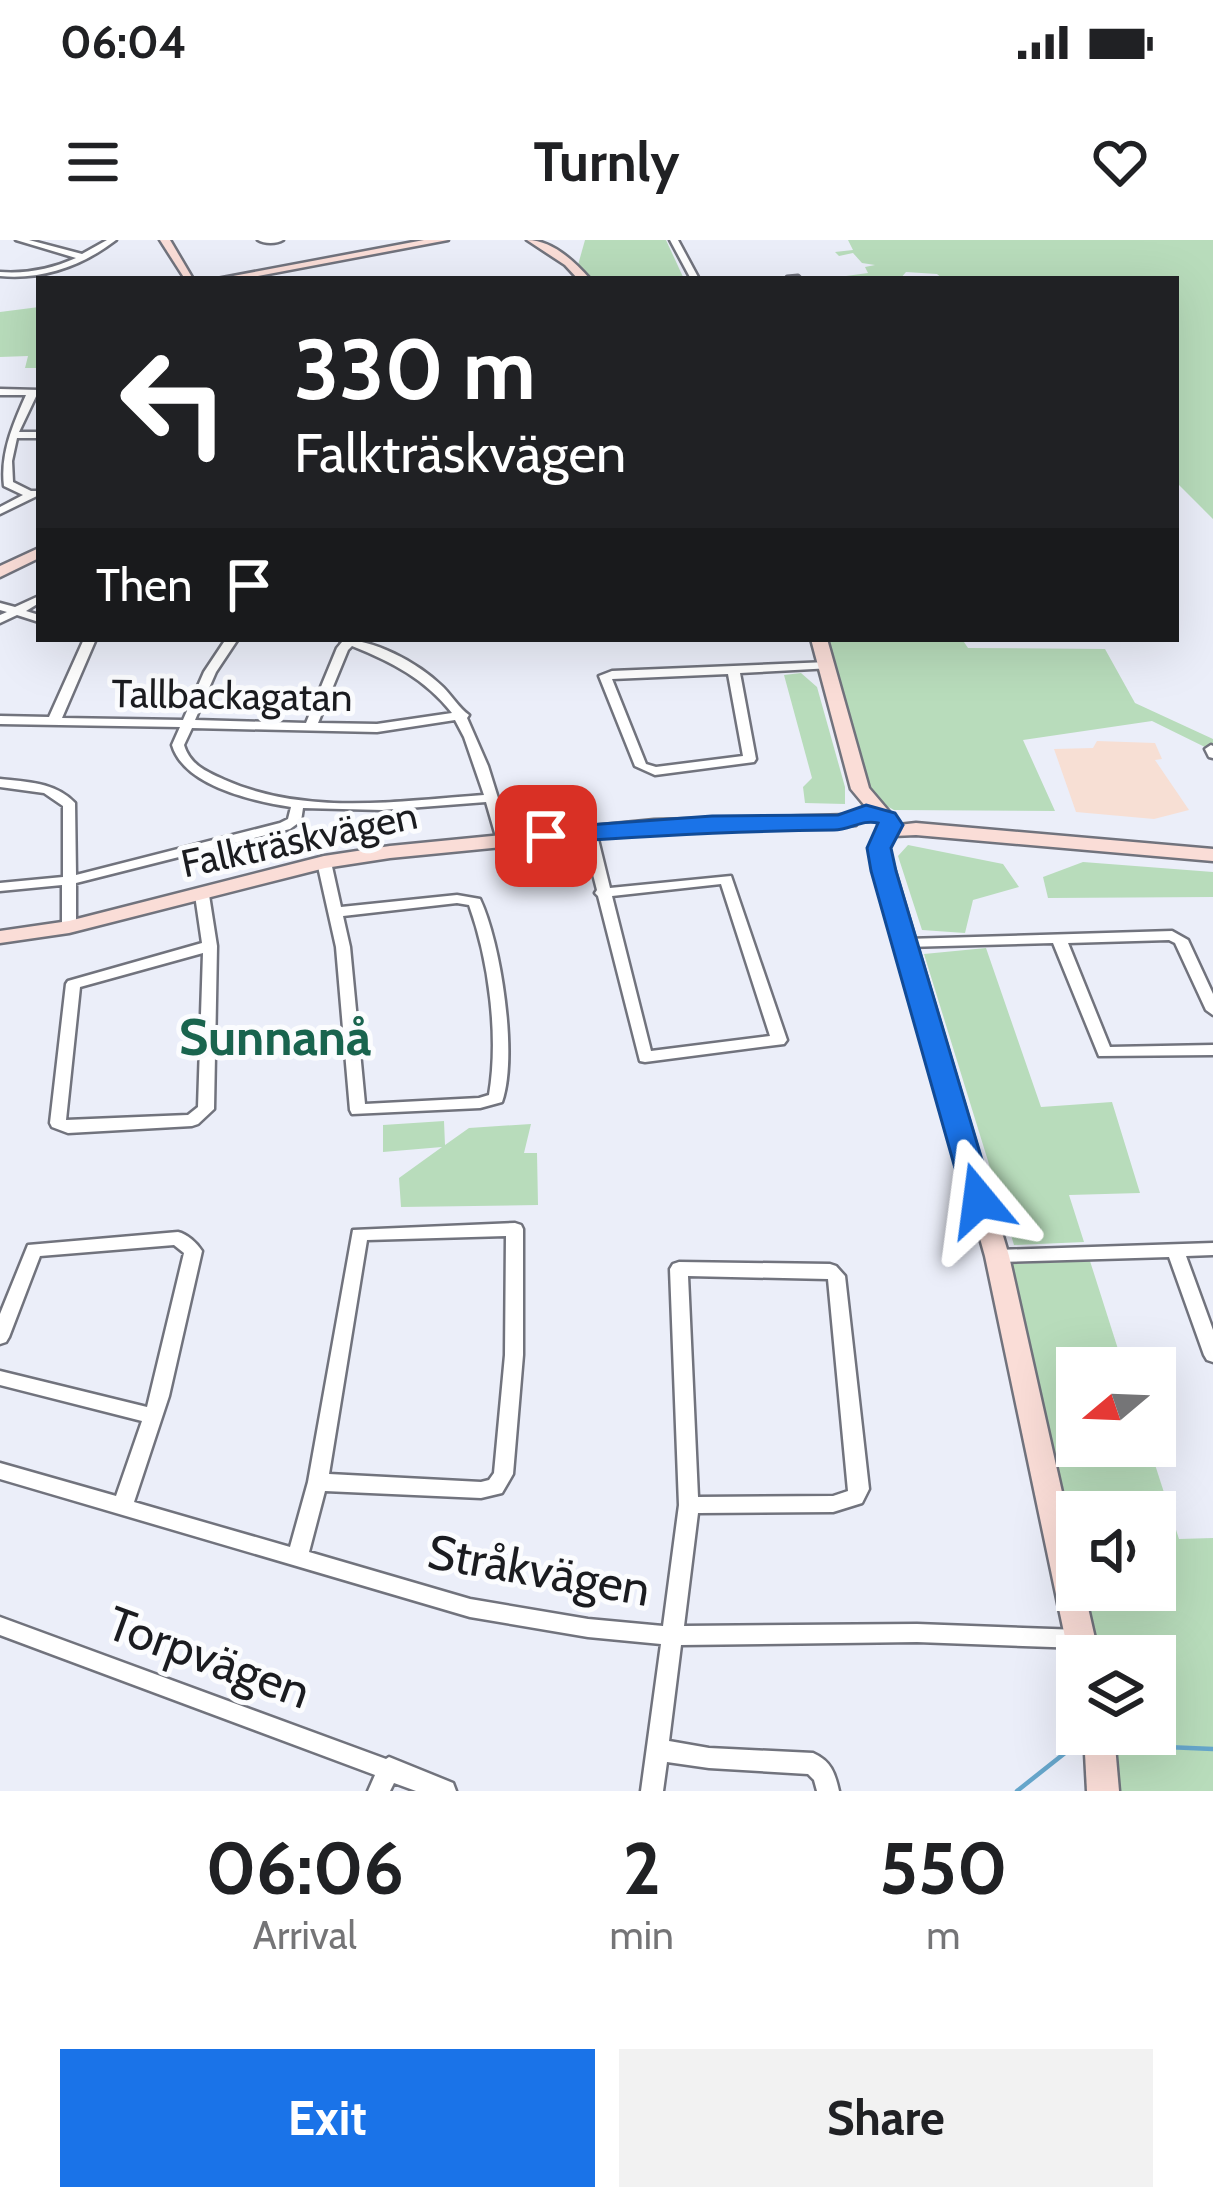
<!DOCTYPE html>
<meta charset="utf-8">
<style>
:root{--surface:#fff;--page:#f2f2f2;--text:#202124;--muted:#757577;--accent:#1a73e8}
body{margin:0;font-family:Cabin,sans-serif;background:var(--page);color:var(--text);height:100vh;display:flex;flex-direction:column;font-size:45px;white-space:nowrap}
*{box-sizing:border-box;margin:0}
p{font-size:39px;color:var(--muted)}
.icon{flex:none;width:66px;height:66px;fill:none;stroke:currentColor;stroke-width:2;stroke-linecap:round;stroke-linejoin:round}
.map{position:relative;height:1551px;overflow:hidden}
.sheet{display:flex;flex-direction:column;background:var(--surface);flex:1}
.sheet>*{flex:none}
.top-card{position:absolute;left:36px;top:36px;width:1143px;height:366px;border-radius:0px;box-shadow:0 12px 48px #0002;background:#202124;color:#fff;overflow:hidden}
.needle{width:78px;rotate:251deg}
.controls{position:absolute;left:1056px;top:1107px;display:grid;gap:24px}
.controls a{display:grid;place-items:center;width:120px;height:120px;border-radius:0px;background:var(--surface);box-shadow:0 12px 48px #0002;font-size:60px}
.pin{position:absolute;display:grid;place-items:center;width:102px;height:102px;color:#fff;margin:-51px;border-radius:24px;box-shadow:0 6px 18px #0006}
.me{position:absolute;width:132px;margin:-66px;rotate:344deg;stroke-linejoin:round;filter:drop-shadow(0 0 9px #0008)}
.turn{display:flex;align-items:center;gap:42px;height:252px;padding:0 60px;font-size:54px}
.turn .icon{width:156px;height:156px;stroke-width:2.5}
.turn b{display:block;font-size:84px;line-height:102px}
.then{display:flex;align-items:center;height:114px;padding:0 60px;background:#0003;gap:24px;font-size:45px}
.eta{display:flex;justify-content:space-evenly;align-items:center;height:204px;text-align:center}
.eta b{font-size:72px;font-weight:700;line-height:84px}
.cta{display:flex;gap:24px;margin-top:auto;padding:24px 60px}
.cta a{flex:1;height:138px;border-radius:0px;background:var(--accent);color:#fff;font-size:48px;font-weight:700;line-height:138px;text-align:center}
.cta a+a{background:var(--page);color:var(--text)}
.status{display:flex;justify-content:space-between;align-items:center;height:84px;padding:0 60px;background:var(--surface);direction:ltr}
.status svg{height:33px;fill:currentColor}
header{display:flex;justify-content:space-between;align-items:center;height:156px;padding:0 60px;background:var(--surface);font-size:54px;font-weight:700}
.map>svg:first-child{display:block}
.education{fill:#f7dfd4}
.green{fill:#b8dcbb}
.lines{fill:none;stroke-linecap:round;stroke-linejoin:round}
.stream{stroke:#66a6cb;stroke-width:4.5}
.street-casing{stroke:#71737d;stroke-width:5}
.secondary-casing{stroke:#71737d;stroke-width:5}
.street{fill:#fff;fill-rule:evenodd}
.secondary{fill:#faddd7;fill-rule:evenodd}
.route{fill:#1a73e8;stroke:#114b97;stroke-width:3}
.labels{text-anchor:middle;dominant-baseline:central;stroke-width:10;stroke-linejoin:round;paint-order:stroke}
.street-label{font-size:39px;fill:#1b1c20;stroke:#fbfcfe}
.near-street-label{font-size:48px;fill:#1b1c20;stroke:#fbfcfe}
.district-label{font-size:51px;font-weight:bold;fill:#19644e;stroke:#fbfcfe}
</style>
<div class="status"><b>06:04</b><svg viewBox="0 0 49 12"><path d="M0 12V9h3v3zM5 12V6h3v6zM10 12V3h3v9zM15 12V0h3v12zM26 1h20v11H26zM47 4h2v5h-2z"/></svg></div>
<header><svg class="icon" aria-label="menu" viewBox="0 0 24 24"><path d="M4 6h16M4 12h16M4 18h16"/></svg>Turnly<svg class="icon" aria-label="heart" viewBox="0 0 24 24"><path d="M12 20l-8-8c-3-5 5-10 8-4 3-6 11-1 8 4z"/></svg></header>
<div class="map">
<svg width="1213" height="1551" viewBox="0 0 1213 1551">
<rect width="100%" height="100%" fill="#ebeef9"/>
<path class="education" d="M1097,501L1155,503L1162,519L1155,520L1189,570L1154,579L1076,572L1054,509L1093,508Z"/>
<g class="green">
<path d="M585,0H666L684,39H588L578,25Z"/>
<path d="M848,0H1213V279L1176,242V39H943L937,34L906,32L900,39H824L868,33L865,27L875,25L862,23L853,13L839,16L835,12L853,10Z"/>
<path d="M39,67V128H25L28,116L0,117V72Z"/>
<path d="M826,399H962L968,408L1105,409L1135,463L1213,499V511L1152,481L1023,500L1055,571L894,570L874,559Z"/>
<path d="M801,433L817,447L845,547V564L805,563L803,547L812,538L784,435Z"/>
<path d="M908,605L1003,624L1019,647L973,660L965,693L922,690L898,616Z"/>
<path d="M1083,622L1213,632V657L1048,658L1043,637Z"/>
<path d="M986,708L1041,867L1112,862L1140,953L1069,955L1084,1002L1014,1005L924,714Z"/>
<path d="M444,881L445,905L469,888L531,884L524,913H537L538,965L401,967L399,938L442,907L383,912V885Z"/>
<path d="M1090,1021L1124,1128H1077V1206H1149L1179,1299L1213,1298V1551H1116L1111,1494H1155V1416H1099L1083,1350H1155V1272H1077V1325L1008,1024Z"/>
</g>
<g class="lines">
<g class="stream">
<path d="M1143,1506L1213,1509"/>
<path d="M1017,1551L1070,1509"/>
</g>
<defs>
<g id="street">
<path d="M16,0H29L82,14L107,0H116C82,26 42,40 0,36V32C28,34 51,29 76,18Z"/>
<path d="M258,0H283C277,4 264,4 258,0Z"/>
<path d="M670,0H678L699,39H691Z"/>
<path d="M798,36L801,39H786L787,37Z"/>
<path d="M0,149L39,150L19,192H39V198H17L12,221L13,242L31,251H39V255L0,274V267L23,255L4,246C0,214 13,184 26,155H0Z"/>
<path d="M39,356V363L26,371L39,375V382L17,375L0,383V375L7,372L0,370V363L15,367Z"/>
<path d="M84,399H96L62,478L183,480L204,432L226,399H238L216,432L195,480L306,483L337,408L342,402L338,399C374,399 417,422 443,447C452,456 459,468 469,475L467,478L488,526L511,600L504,604L497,600L486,562L382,570L303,568L301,581L290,589L76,643V687L74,690H64L62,687V645L0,651V643L63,637V566L44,553L0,547V539C27,542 55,542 75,563L76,635L280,583L288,579L291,567C253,561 184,546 172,505L180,487L0,484V476L49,477ZM352,406C392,422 425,439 452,473L377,484L318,483L348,410ZM455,480L464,497L484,555C398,561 306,576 225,540C207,532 190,525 184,505L192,488L377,492Z"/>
<path d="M828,422L832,424V428L740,433L756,519L754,522L655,535L635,526L599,436L612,431ZM728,434L743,516L656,527L646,524L612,439Z"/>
<path d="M1211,505L1213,506V518L1209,517L1205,509Z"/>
<path d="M589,587L596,591L610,648L731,636L787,800L784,804L645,822L640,821L598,656L595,653L597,650L582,591ZM721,644L770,796L651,811L612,656Z"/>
<path d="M324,618L331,622L341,667L457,655L480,659C501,703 518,816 502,862L480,868L352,874L350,870L336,707L317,622ZM457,663L469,665C489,720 499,797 489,855L479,858L365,864L350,707L343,676Z"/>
<path d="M202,651L209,655L217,706L214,869L198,884L192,886L68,893L52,887L50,883L66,744L68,741L202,703L195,655ZM203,713L198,867L188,875L66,880L80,747Z"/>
<path d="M1172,691L1188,700L1213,754V775L1206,770L1175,703L1169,700L1068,703L1110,807L1213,805V815L1099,816L1053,703L906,707L899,703L906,699Z"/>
<path d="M515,983L521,985L523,989V1115L513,1234L502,1253L481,1258L325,1251L309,1312L470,1359L588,1379L663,1386L679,1265L670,1029L673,1024L679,1022L830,1024L836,1026L845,1036L869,1249L862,1263L833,1272L698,1273L684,1386L917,1384L1080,1390L1087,1392L1090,1399L1087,1406L1080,1408L917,1402L681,1405L669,1501L709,1508L813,1513C831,1521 835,1533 839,1551H817L814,1540L808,1534L709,1528L667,1522L663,1551H641L661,1404L588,1397L470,1377L0,1239V1223L116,1256L142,1181L0,1145V1131L147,1167L184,1013L174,1005L40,1016L9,1097L6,1102L0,1104V1074L28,1005L178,992C187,994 197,1003 202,1011L169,1156L134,1262L290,1307L308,1242L353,990ZM506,996L505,1115L494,1233L489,1240L481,1242L329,1234L367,1000ZM688,1036L828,1039L848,1251L833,1256L698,1257Z"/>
<path d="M1213,1003V1015L1186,1016L1213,1090V1122L1207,1120L1204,1115L1169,1017L997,1022L991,1021L988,1016L991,1011L997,1010Z"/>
<path d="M0,1377L386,1519L389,1517L453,1543L456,1551H416L394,1543L390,1551H368L375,1535L0,1395Z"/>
</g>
<g id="secondary">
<path d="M160,0H170L193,39H185Z"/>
<path d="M424,0H448L242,39H217Z"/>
<path d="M527,0C552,0 574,21 590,39H578L565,25Z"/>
<path d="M39,308V318L0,337V326Z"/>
<path d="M811,399H827L869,548L892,575L890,579H876L851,549Z"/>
<path d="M849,575L856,577L858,581L856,585L654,592L390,618L325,628L69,693L0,703V691L69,681L324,616L390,606L654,580Z"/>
<path d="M916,583L1213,609V621L916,595L893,596L888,608L1009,1016L1077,1319V1350H1084L1099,1416H1077V1427L1069,1416L985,1016L870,608L881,587Z"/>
<path d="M1084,1494H1114L1119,1551H1087Z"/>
</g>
</defs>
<use href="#street" class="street-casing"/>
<use href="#secondary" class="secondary-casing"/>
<use href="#street" class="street"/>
<use href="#secondary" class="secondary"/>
</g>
<path class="route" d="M866,565L895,573L903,585L891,608L896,631L994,960L990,968H968L964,960L871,631L867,608L878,583C862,579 850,590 834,590C737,591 642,596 546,603L534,596L546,588L712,576L838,575Z"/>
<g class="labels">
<g class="street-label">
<text transform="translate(232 455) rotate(1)">Tallbackagatan</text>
<text transform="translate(299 599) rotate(-12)">Falkträskvägen</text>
</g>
<g class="near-street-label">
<text transform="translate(539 1330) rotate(10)">Stråkvägen</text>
<text transform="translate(209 1417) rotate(20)">Torpvägen</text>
</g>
<g class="district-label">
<text x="275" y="797">Sunnanå</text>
</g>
</g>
</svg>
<div class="controls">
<a><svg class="needle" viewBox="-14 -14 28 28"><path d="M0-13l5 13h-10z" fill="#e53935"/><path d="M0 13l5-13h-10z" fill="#757577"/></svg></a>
<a><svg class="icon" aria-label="sound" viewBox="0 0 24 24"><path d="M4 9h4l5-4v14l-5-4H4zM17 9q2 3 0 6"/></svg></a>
<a><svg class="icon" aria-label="layers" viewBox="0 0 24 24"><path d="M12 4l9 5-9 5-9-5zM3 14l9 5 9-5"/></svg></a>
</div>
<div class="pin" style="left:546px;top:596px;background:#d93025"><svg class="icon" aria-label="arrive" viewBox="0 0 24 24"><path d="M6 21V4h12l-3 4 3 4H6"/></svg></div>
<svg class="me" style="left:979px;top:960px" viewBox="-20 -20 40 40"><path d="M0-17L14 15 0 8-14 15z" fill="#1a73e8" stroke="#fff" stroke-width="4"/></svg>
<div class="top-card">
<div class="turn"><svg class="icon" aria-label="left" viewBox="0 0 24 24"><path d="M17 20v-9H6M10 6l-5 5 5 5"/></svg><div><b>330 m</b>Falkträskvägen</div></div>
<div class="then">Then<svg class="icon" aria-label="arrive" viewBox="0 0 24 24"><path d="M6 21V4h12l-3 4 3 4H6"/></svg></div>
</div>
</div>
<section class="sheet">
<div class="eta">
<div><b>06:06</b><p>Arrival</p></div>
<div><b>2</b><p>min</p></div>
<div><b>550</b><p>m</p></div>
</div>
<div class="cta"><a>Exit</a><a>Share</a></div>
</section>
